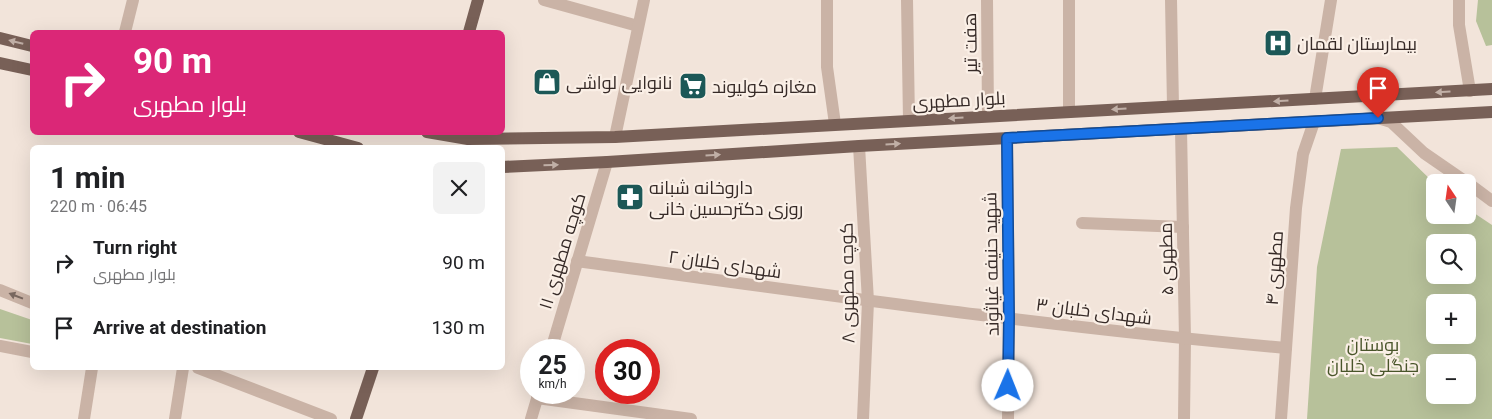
<!DOCTYPE html>
<meta charset="utf-8">
<style>
:root{--surface:#fff;--page:#f2f2f2;--text:#202124;--muted:#757577}
body{margin:0;font-family:Roboto,Cairo,sans-serif;background:var(--page);color:var(--text);height:100vh;display:flex;flex-direction:column;font-size:19px;white-space:nowrap}
*{box-sizing:border-box;margin:0}
p{font-size:16px;color:var(--muted)}
.icon{flex:none;width:28px;height:28px;fill:none;stroke:currentColor;stroke-width:2;stroke-linecap:round;stroke-linejoin:round}
.map{position:relative;flex:1;overflow:hidden}
.sheet{position:absolute;left:30px;top:145px;width:475px;height:225px;display:flex;flex-direction:column;background:var(--surface);border-radius:8px;box-shadow:0 5px 20px #0002}
.sheet>*{flex:none}
.top-card{position:absolute;left:30px;top:30px;width:475px;height:105px;border-radius:8px;box-shadow:0 5px 20px #0002;background:#db2777;color:#fff;overflow:hidden}
.needle{width:32px;rotate:347deg}
.fabs{position:absolute;left:1426px;top:174px;display:grid;gap:10px}
.fabs a{display:grid;place-items:center;width:50px;height:50px;border-radius:8px;background:var(--surface);box-shadow:0 5px 20px #0002;font-size:25px}
.speed{position:absolute;left:520px;top:339px;display:flex;gap:10px;font-size:25px;font-weight:700;text-align:center}
.speed>*{display:grid;place-content:center;width:65px;height:65px;border-radius:50%;background:var(--surface);box-shadow:0 5px 20px #0002;line-height:1}
.speed small{font-size:12px;font-weight:400}
.speed .limit{border:8px solid #d22;background:#fff;color:#111}
.pin{position:absolute;display:grid;place-items:center;width:42px;height:42px;color:#fff;margin:-51px -21px;border-radius:50% 50% 50% 0;rotate:-45deg;box-shadow:0 0 5px #0007}
.pin .icon{rotate:45deg}
.me{position:absolute;width:55px;margin:-28px;rotate:1deg;stroke-linejoin:round;filter:drop-shadow(0 0 4px #0008)}
.turn{display:flex;align-items:center;gap:18px;height:105px;padding:0 20px;font-size:22px}
.turn .icon{width:65px;height:65px;stroke-width:2.5}
.turn b{display:block;font-size:35px;line-height:42px}
.round{display:grid;place-items:center;flex:none;width:52px;height:52px;border-radius:8px;background:var(--page)}
.summary{display:flex;align-items:center;justify-content:space-between;height:85px;padding:0 20px}
h1{font-size:30px;font-weight:700;line-height:38px}
ul{padding:0;list-style:none}
li{display:flex;align-items:center;gap:15px;height:65px;padding:0 20px}
li div{flex:1}
li b{display:block;font-size:19px}
li em{font-style:normal}
.map>svg:first-child{display:block}
.green{fill:#b7c19a;fill-rule:evenodd}
.lines{fill:none;stroke-linecap:round;stroke-linejoin:round}
.minor{stroke:#cab3a6;stroke-width:12}
.major{stroke:#786057;stroke-width:12}
.oneway{fill:#c0afa6}
.oneway2{fill:#796860}
.route-casing{stroke:#114b97;stroke-width:12}
.route{stroke:#1a73e8;stroke-width:9}
.labels{text-anchor:middle;dominant-baseline:central;stroke-width:4.5;stroke-linejoin:round;paint-order:stroke}
.street-label{font-size:18px;fill:#362a27;stroke:#faefe6}
.poi-label{font-size:18px;fill:#362a27;stroke:#faefe6;text-anchor:start}
.park-label{font-size:18px;fill:#49552a;stroke:#faefe6}
</style>
<div class="map">
<svg width="1492" height="419" viewBox="0 0 1492 419">
<rect width="100%" height="100%" fill="#f2e4da"/>
<g class="green">
<path d="M1478,0H1492V45L1486,46L1476,21Z"/>
<path d="M1397,147L1435,184V215H1468V209L1492,225V419H1307L1317,267L1341,149ZM1435,242H1468V275H1435ZM1435,302H1468V335H1435ZM1435,362H1468V395H1435Z"/>
<path d="M0,309L32,320V344L0,338Z"/>
</g>
<g class="lines">
<g class="minor">
<path d="M544,0L638,26"/>
<path d="M827,0V67L835,124"/>
<path d="M907,0L909,120"/>
<path d="M987,0L988,116"/>
<path d="M1069,0V112"/>
<path d="M1171,0L1173,106"/>
<path d="M1459,0V25L1470,91"/>
<path d="M125,32L133,0"/>
<path d="M1315,99L1331,0"/>
<path d="M1378,118L1391,122L1424,153L1466,182"/>
<path d="M1181,129L1185,339L1184,419"/>
<path d="M615,137L644,0"/>
<path d="M1007,138L1009,319L1008,419"/>
<path d="M859,146L868,301L863,419"/>
<path d="M1468,183L1492,201"/>
<path d="M1082,223L1183,227"/>
<path d="M577,261C813,293 1048,327 1286,348"/>
<path d="M0,290L32,303"/>
<path d="M0,346L32,352"/>
<path d="M551,350L607,162"/>
<path d="M198,368L331,419"/>
<path d="M537,398L691,419"/>
<path d="M84,419L92,368"/>
<path d="M175,419L183,368"/>
<path d="M531,419L539,392"/>
<path d="M1281,419L1296,208L1303,154L1314,122"/>
</g>
<g class="major">
<path d="M469,32L478,0"/>
<path d="M0,38L32,46"/>
<path d="M0,63L32,70"/>
<path d="M299,132L358,148"/>
<path d="M427,132L468,139L615,137L1492,89"/>
<path d="M502,167L607,162L859,146L1492,112"/>
<path d="M356,419L373,368"/>
</g>
</g>
<defs><path id="oneway-solid" d="M-6-.8H1V-3.2L6.5 0L1 3.2V.8H-6Z" transform="scale(1.25)"/></defs>
<g class="oneway">
<use href="#oneway-solid" transform="translate(16 42) rotate(-166)"/>
<use href="#oneway-solid" transform="translate(1443 92) rotate(177)"/>
<use href="#oneway-solid" transform="translate(1281 101) rotate(177)"/>
<use href="#oneway-solid" transform="translate(1119 109) rotate(177)"/>
<use href="#oneway-solid" transform="translate(956 118) rotate(177)"/>
<use href="#oneway-solid" transform="translate(893 144) rotate(-3)"/>
<use href="#oneway-solid" transform="translate(713 155) rotate(-4)"/>
<use href="#oneway-solid" transform="translate(551 165) rotate(-2)"/>
</g>
<use class="oneway2" href="#oneway-solid" transform="translate(16 296) rotate(-159)"/>
<g class="lines">
<defs>
<path id="route" d="M1008,386L1009,318L1007,138L1378,118"/>
</defs>
<use href="#route" class="route-casing"/>
<use href="#route" class="route"/>
</g>
<defs>
<symbol id="hospital-square" viewBox="-11 -11 22 22"><rect x="-9" y="-9" width="18" height="18" rx="4" fill="#1c5857" stroke="#faefe6"/><path d="M-5-5h3v3.5h4V-5h3V5h-3V1.5h-4V5h-3Z" fill="#fff"/></symbol>
<symbol id="shop-square" viewBox="-11 -11 22 22"><rect x="-9" y="-9" width="18" height="18" rx="4" fill="#1c5857" stroke="#faefe6"/><path d="M-5-2.5h2.3a2.7 3.5 0 0 1 5.4 0H5L5.5 6h-11ZM-1.5-2.5h3a1.5 2.3 0 0 0-3 0Z" fill="#fff"/></symbol>
<symbol id="supermarket-square" viewBox="-11 -11 22 22"><rect x="-9" y="-9" width="18" height="18" rx="4" fill="#1c5857" stroke="#faefe6"/><path d="M-6-5.5h2.5l.6 2H6L4.5 2H-2.5L-4.4-4H-6ZM-1.5 3.2a1.3 1.3 0 1 0 .1 0ZM3 3.2a1.3 1.3 0 1 0 .1 0Z" fill="#fff"/></symbol>
<symbol id="pharmacy-square" viewBox="-11 -11 22 22"><rect x="-9" y="-9" width="18" height="18" rx="4" fill="#1c5857" stroke="#faefe6"/><path d="M-2-6h4v4h4v4h-4v4h-4v-4h-4v-4h4Z" fill="#fff"/></symbol>
</defs>
<g fill-rule="evenodd">
<use href="#hospital-square" x="1262" y="27" width="32" height="32"/>
<use href="#shop-square" x="531" y="66" width="32" height="32"/>
<use href="#supermarket-square" x="677" y="70" width="32" height="32"/>
<use href="#pharmacy-square" x="614" y="181" width="32" height="32"/>
</g>
<g class="labels">
<g class="street-label">
<text transform="translate(970 43) rotate(-91)">هفت تیر</text>
<text transform="translate(959 100) rotate(-3)">بلوار مطهری</text>
<text transform="translate(562 251) rotate(-73)">کوچه مطهری ۱۱</text>
<text transform="translate(1166 259) rotate(-91)">مطهری ۵</text>
<text transform="translate(725 264) rotate(8)">شهدای خلبان ۲</text>
<text transform="translate(991 264) rotate(-91)">شهید حنیفه غیاثوند</text>
<text transform="translate(1274 268) rotate(-86)">مطهری ۴</text>
<text transform="translate(847 283) rotate(-91)">کوچه مطهری ۸</text>
<text transform="translate(1094 311) rotate(7)">شهدای خلبان ۳</text>
</g>
<g class="poi-label">
<text x="1297" y="43">بیمارستان لقمان</text>
<text x="566" y="82">نانوایی لواشی</text>
<text x="712" y="86">مغازه کولیوند</text>
<text x="649" y="187">داروخانه شبانه<tspan x="649" dy="21">روزی دکترحسین خانی</tspan></text>
</g>
<g class="park-label">
<text x="1373" y="344">بوستان<tspan x="1373" dy="21">جنگلی خلبان</tspan></text>
</g>
</g>
</svg>
<div class="fabs">
<a><svg class="needle" viewBox="-14 -14 28 28"><path d="M0-13l5 13h-10z" fill="#e53935"/><path d="M0 13l5-13h-10z" fill="#757577"/></svg></a>
<a><svg class="icon" aria-label="search" viewBox="0 0 24 24"><circle cx="10" cy="10" r="6"/><path d="M15 15l6 6"/></svg></a>
<a>+</a>
<a>−</a>
</div>
<div class="speed"><div>25<small>km/h</small></div><div class="limit">30</div></div>
<div class="pin" style="left:1378px;top:118px;background:#d93025"><svg class="icon" aria-label="arrive" viewBox="0 0 24 24"><path d="M6 21V4h12l-3 4 3 4H6"/></svg></div>
<svg class="me" style="left:1008px;top:386px" viewBox="-20 -20 40 40"><circle r="19" fill="#fff"/><path d="M0-13L10 11 0 6-10 11z" fill="#1a73e8"/></svg>
<div class="top-card">
<div class="turn"><svg class="icon" aria-label="right" viewBox="0 0 24 24"><path d="M7 20v-9h11M14 6l5 5-5 5"/></svg><div><b>90 m</b>بلوار مطهری</div></div>
</div>
<section class="sheet">
<div class="summary"><div><h1>1 min</h1><p>220 m · 06:45</p></div><a class="round"><svg class="icon" aria-label="close" viewBox="0 0 24 24"><path d="M6 6l12 12M18 6L6 18"/></svg></a></div>
<ul>
<li><svg class="icon" aria-label="right" viewBox="0 0 24 24"><path d="M7 20v-9h11M14 6l5 5-5 5"/></svg><div><b>Turn right</b><p>بلوار مطهری</p></div><em>90 m</em></li>
<li><svg class="icon" aria-label="arrive" viewBox="0 0 24 24"><path d="M6 21V4h12l-3 4 3 4H6"/></svg><div><b>Arrive at destination</b></div><em>130 m</em></li>
</ul>
</section>
</div>
